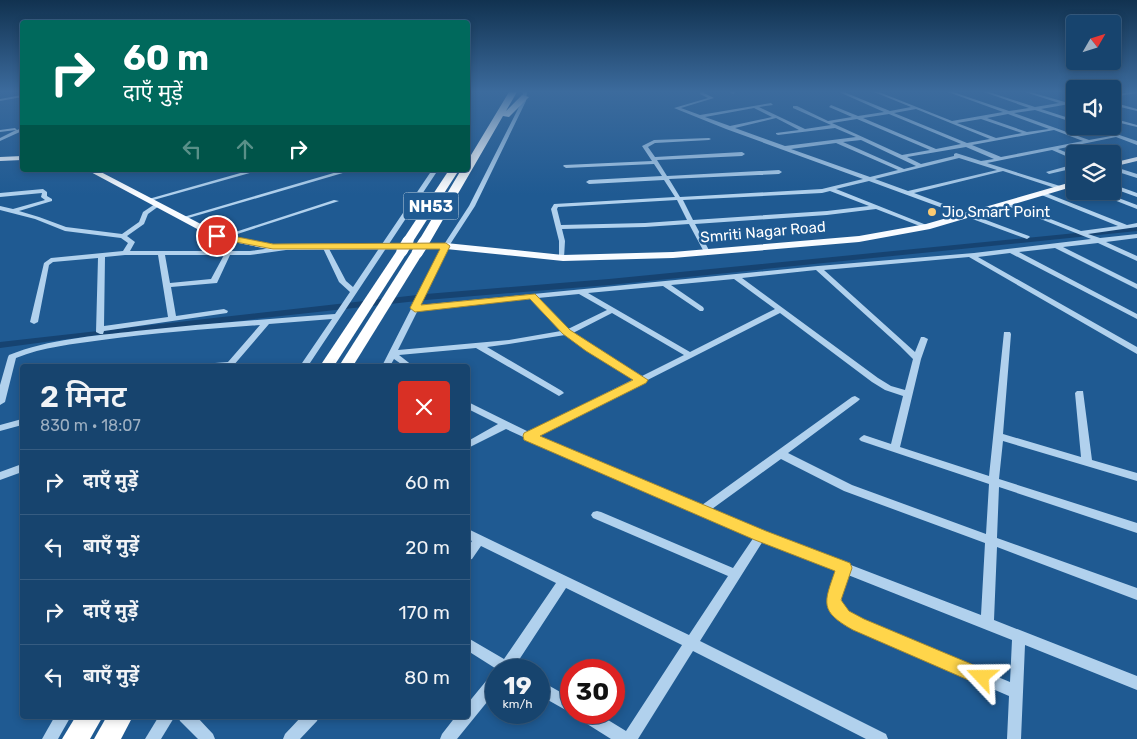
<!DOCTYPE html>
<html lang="hi">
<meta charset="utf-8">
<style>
:root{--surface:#17446e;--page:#204b73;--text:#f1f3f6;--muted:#9eb0c2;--line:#365c81}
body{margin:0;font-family:Rubik,"Noto Sans Devanagari",sans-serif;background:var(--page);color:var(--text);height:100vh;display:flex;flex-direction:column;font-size:19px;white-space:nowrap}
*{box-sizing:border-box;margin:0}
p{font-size:16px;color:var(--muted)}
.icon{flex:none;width:28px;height:28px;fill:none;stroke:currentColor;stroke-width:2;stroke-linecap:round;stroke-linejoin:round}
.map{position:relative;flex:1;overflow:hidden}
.drawer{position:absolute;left:20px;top:364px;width:450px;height:355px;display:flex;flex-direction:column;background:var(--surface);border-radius:5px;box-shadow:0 2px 8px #0003,0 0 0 1px var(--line)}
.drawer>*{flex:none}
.hud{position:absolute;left:20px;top:20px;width:450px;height:152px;border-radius:5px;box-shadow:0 2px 8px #0003,0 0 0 1px var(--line);background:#00695c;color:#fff;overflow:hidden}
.needle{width:32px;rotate:51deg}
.buttons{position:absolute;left:1066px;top:15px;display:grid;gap:10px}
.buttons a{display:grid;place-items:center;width:55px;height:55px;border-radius:5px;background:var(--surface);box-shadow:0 2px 8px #0003,0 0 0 1px var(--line);font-size:25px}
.speed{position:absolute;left:485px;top:659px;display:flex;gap:10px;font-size:25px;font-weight:700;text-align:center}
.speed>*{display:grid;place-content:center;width:65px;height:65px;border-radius:50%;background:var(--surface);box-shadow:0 2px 8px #0003,0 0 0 1px var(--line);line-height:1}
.speed small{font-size:12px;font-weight:400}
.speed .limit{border:8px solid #d22;background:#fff;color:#111}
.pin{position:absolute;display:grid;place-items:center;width:42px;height:42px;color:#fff;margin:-21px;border:2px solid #fff;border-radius:50%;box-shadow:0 1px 5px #0007}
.me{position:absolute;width:55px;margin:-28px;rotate:293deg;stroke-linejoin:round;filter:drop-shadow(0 0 4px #0008)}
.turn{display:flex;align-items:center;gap:18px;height:105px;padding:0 20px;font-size:22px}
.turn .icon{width:65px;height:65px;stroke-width:2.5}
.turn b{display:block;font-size:35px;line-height:42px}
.lanes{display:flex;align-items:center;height:48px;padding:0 20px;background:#0003;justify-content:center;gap:25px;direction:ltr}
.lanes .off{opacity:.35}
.round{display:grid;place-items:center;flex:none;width:52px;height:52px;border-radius:5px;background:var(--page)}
.overview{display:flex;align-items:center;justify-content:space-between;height:85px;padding:0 20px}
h1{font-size:30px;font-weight:600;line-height:38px}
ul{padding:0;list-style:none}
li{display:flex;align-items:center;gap:15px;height:65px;padding:0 20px;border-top:1px solid var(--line)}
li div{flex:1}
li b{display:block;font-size:19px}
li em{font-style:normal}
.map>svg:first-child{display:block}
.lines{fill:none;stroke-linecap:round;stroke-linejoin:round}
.canal{fill:#164371;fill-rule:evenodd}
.minor{fill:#b1d1ed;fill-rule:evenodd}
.major{fill:#f8fbff;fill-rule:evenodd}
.highway{fill:#fff;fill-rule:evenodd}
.highway-bridge{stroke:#fff;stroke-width:11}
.route{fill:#ffd54a;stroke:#a68a30}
.poi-dot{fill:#fbca71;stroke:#1f5a92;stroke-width:2}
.labels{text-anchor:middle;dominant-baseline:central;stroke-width:5;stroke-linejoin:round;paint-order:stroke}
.far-poi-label{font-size:15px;fill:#fff;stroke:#1f5a92;text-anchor:start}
.far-street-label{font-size:15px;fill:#fff;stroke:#1f5a92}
.shield{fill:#1f5a92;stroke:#bccede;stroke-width:1}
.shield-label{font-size:16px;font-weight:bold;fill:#fff}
</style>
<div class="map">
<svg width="1137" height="739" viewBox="0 0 1137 739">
<rect width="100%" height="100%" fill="#1f5a92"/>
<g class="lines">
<path class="canal" d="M1137,227V231L609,285L426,300L102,336L98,335L0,348V342L426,294L609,279Z"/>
<g class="minor">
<path d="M523,92H527L526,101L475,206L449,246L420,305L818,266L974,253L1091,239L1005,205L1004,204L1007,202L1081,231L1118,226L1039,194V192L1041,191L1127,225L1137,223V227L1088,234L1100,238L1137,234V238L1106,242L1137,256V261L1098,243L1063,247L1137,284V289L1055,248L1019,252L1137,314V319L1010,253L978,257L1137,347V354L969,257L824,270L915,352L921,337H924L928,339L921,359L900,447L989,476L1004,332H1010L1011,334L1003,434L1081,457L1075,393L1077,391H1083L1092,460L1137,473V481L1003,441L999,479L1137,523V533L999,487L997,538L1137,588V600L997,547L994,620L1137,676V690L1025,645L1021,739H1007L1009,696L853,629C823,610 825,602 838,571L763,541L700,641L886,734L888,739H866L693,651L638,739H611L576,717L574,712H595L626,731L682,645L566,588L515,666L517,670H498L468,651V638L504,659L556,583L481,546L472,559L468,560V547L472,541L468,539V529L689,635L728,576L593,518L591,515L593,512L597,511L601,512L733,568L754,537L532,441L506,429L468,448V441L498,424L468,409V402L529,432L634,379L586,350L565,335L509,344L487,347L562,391L564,393L559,396L476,348L399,355L413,366H404L394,359L390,366H382L443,246L469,206L522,101ZM816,270L900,346L913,359L905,390L891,386L878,378L742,278ZM734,279L775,309L690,352L588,293L663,286L700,311H703L704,309L703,307L671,285ZM579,294L607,310L568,329L538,298ZM530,299L561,331L509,340L398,350L418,310ZM612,313L684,355L642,376L592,346L573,333ZM780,313L872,382L885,390L903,396L891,444L864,435L861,437L859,439L861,441L989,484L986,534L852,485L788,453L858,401L860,399L855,396L852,397L702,505L537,436ZM781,459L844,491L985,543L981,615L765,532L712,509ZM848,575L1012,640L1010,682L863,621C837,605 838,602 848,575Z"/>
<path d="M700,92H705L704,93L714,98L681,108L700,115L771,103L773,105L759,107L805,129L831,125L793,108V106H797L828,121L852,117L829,107L831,105L858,116L884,112L839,92H844L890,111L911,107L874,92H879L952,121L1003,112L948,92H953L1009,111L1029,108L984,92H989L1035,107L1059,103L1025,92H1030L1065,102L1075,101V103L1041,109L1075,120V123L1035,110L1014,113L1089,140L1111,136L1086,126H1093L1137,141V145L1116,137L1058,149L1075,156V160L1052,150L987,163L1060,186L1061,187L1058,189L1003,171L914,193L1029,236L1030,237L1027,239L869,181L836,189L929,226V228H925L876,209L827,215L695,224L710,252L707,254L704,252L689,224L645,227L562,229L565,241L564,258L563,259H559V241L551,209L554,204L675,197L664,180L589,184L586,182L589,180L662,176L654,164L566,168L563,166L564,165L652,161L642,146L654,140L709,138L711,139L709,140L655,143L648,147L655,157L742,152L745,154L742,156L657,160L667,176L779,170L782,172L779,174L669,179L680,197L822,189L863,179L726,129L674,108L708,98L700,94ZM754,108L772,117L730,126L705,117ZM916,109L990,139L967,143L894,113ZM889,114L961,144L936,149L863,118ZM1008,114L1049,129L1027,132L987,118ZM776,118L799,130L776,133V134L778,135L835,128L856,137L785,146L735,128ZM857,119L930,150L902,155L832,123ZM981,119L1022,133L996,138L957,123ZM1054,130L1083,141L1001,157L972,145ZM861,140L916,166L904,169L843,142ZM836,143L898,170L870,177L791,149ZM966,147L994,159L981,161L956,153L954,154V156L921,164L907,157ZM959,158L997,170L908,191L875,179ZM830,191L869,206L827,211L693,220L683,200L822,193ZM677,200L687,220L645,223L561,225L557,209L558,207Z"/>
<path d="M729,92H734L735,93L733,94Z"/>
<path d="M1131,92H1137V93L1112,97V95Z"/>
<path d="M22,95V97L0,101V99Z"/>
<path d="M1112,102L1137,109V111L1112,105Z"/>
<path d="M1112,118L1137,125V127L1112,121Z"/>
<path d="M15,128L17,130L22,128V131L0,141V138L16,130L0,132V130Z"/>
<path d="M1075,164V168L1049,174L1046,172Z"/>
<path d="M1112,166L1137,174V178L1112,170Z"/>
<path d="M251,170H260L150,201L145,200Z"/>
<path d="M344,170H353L185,219L180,218Z"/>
<path d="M432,170H438L308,366H300L332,319L269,324L233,366H211L215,363L228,362L260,325C207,329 154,333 102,340C73,344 43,347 16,358L5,402L0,405V385L8,357L9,355C49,339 94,336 136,331C202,324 269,319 335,314L350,292L339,282L322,246L323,245H327L346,281L353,287Z"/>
<path d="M1112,184L1137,193V197L1112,188Z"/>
<path d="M43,189L47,192V196L52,199V201L19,211L39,217L66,227L122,234L139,222L143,212L155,204H159V206L148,214L144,224L127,236L135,242L130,251H250L286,246L289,248L286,250L250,255H230L217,283L171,287L176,316L224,309L228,311L227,313L104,331L103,334H100L96,332L98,258L53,262L49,265L38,322L34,324L30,322L44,263L51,258L123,251L128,243L121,238L65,231L35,219L0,210V206L13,209L45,200L41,197L42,193L0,197V193ZM125,255H158L168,317L104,326L105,257ZM165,255H224L211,279L170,283Z"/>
<path d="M1091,191H1100L1137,205V209Z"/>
<path d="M334,200L339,201L225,238L223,239L220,237Z"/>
<path d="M22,419V425L0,431V425Z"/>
<path d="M22,464V472L0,480V472Z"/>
<path d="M496,673V691L457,739H440L442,734L456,716H468V703L491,675Z"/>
<path d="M539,680L571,698V712H573L571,713L539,695Z"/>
<path d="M55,716H71L58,739H42Z"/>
<path d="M159,716H175L161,739H145Z"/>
<path d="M178,716H196L213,734L215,739H198L180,721Z"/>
<path d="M302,716H319L317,721L300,739H283L285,734Z"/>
</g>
<g class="major">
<path d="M22,156V160L0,161V157Z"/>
<path d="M1137,157V161L1112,167V163Z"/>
<path d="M87,170H97L220,234L273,244L446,243L563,255L673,252L859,236L926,224L1075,181V186L930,229L859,242L673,258L563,261L446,249L273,250L214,238Z"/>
</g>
<g class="highway">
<path d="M509,92H517L506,111L522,95L529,97L509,117L503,116L430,242L428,244H420L418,242L461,170H468V160Z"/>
<path d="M449,170H459L412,243H404L402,241Z"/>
<path d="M402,248L408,251L334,366H320L398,249Z"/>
<path d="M417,249L423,253L353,366H339L411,253Z"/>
<path d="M76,716H103L90,739H62Z"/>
<path d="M107,716H133L121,739H94Z"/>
</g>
<g class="highway-bridge">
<path d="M402,251L408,241"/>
<path d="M417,253L424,242"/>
</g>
</g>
<linearGradient id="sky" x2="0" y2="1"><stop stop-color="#113250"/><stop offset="0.47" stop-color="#3c6b9d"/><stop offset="1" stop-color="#3c6b9d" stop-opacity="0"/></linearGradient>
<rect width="1137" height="195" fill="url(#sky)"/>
<path class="route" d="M217,233L273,244L446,243L450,246L421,305L535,294L570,330L648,380L646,383L540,436L766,531L850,563L852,568L841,600L849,611L864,619L988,671L990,677L988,683L982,686L853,630C819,611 824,603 835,571L755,540L524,440L523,436L524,433L633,380L586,351L563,334L530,299L415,312L410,308L440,249H273L214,238L213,236Z"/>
<circle class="poi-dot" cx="932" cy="212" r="5"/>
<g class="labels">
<g class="far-poi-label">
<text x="942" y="212">Jio Smart Point</text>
</g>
<g class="far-street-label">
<text transform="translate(763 232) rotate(-5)">Smriti Nagar Road</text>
</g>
<rect class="shield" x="403.5" y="192.5" width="55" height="27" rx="4"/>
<g class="shield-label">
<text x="431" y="206">NH53</text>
</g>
</g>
</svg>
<div class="buttons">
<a><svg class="needle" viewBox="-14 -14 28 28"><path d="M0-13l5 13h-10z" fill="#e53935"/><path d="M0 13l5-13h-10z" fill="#9eb0c2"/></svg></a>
<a><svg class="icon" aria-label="sound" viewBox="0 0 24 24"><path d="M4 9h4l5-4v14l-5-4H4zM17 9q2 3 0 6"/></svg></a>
<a><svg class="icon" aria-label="layers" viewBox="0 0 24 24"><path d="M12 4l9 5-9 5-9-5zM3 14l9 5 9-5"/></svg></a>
</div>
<div class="speed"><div>19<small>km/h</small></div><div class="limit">30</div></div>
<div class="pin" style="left:217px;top:236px;background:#d93025"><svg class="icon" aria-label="arrive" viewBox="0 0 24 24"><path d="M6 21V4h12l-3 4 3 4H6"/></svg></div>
<svg class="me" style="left:982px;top:677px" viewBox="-20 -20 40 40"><path d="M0-17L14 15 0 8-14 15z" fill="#ffd54a" stroke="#fff" stroke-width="4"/></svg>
<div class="hud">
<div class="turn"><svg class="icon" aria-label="right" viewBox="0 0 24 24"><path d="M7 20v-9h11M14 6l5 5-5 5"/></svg><div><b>60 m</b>दाएँ मुड़ें</div></div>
<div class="lanes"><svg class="icon off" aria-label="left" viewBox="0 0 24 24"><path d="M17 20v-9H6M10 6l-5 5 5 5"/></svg><svg class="icon off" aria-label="ahead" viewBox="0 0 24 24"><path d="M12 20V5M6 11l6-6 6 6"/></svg><svg class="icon" aria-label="right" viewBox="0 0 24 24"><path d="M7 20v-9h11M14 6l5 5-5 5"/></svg></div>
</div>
<section class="drawer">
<div class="overview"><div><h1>2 मिनट</h1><p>830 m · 18:07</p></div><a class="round" style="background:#d93025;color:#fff"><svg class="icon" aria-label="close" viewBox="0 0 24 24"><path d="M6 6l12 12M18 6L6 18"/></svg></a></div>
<ul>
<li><svg class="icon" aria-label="right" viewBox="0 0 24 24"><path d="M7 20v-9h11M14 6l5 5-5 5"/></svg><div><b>दाएँ मुड़ें</b></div><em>60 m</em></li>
<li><svg class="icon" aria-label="left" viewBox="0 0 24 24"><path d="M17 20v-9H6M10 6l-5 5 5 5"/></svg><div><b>बाएँ मुड़ें</b></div><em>20 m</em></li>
<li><svg class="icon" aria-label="right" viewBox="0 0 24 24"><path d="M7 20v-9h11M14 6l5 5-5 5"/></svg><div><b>दाएँ मुड़ें</b></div><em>170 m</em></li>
<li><svg class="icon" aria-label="left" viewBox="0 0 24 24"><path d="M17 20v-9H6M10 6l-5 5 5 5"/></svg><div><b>बाएँ मुड़ें</b></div><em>80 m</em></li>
</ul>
</section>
</div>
